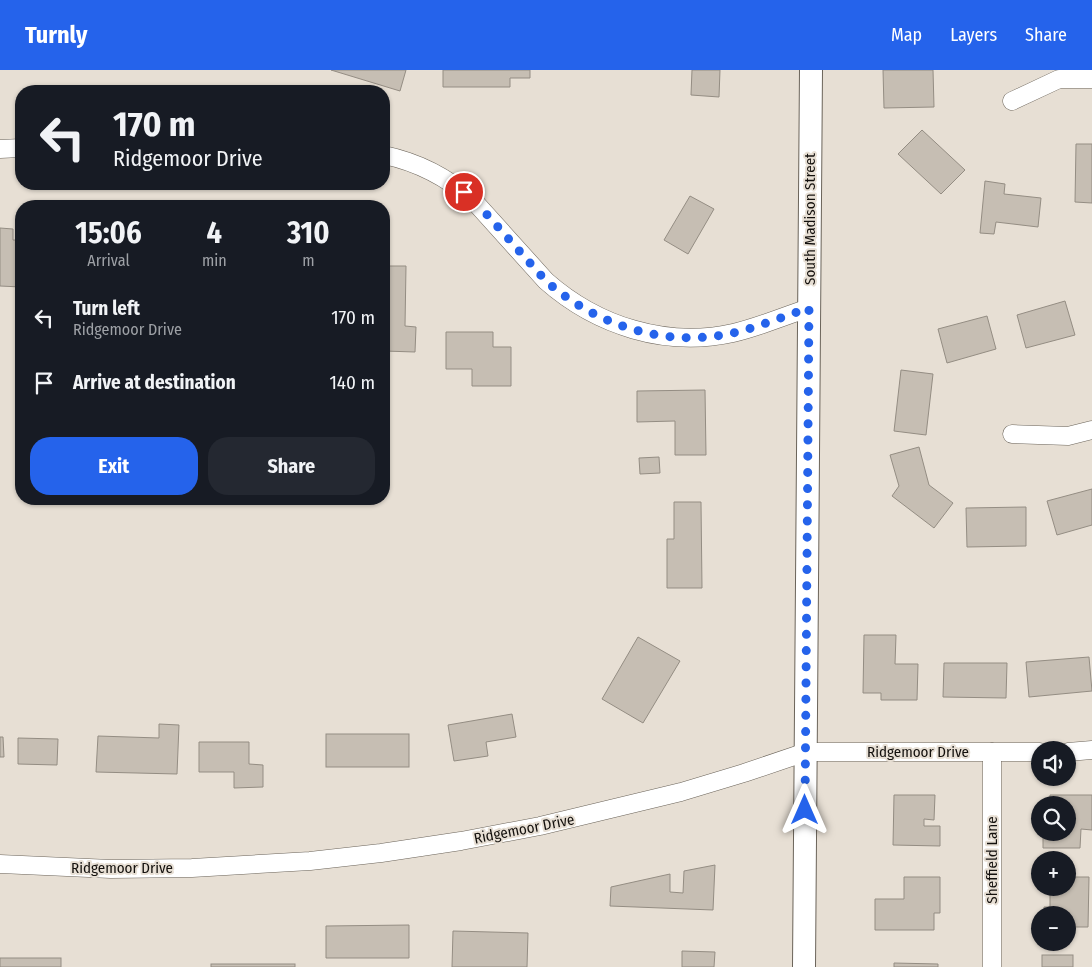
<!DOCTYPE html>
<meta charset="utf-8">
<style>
:root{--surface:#171b24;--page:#242831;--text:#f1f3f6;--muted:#9ea1a6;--accent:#2563eb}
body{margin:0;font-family:"Fira Sans Condensed",sans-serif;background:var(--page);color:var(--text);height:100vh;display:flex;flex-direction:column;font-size:19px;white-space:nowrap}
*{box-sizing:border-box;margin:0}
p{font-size:16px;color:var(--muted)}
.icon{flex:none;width:28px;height:28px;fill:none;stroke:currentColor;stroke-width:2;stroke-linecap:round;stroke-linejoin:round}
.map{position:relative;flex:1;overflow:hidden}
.drawer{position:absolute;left:15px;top:130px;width:375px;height:305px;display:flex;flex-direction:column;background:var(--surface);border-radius:20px;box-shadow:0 1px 4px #0004}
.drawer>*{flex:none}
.hud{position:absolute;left:15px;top:15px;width:375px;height:105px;border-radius:20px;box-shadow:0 1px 4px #0004;background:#171b24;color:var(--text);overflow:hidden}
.fabs{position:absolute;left:1031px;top:671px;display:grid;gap:10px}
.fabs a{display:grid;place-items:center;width:45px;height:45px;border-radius:50%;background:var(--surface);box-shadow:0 1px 4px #0004;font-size:25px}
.pin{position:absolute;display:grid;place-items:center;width:42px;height:42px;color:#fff;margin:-21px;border:2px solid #fff;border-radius:50%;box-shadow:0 1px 5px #0007}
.me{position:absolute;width:55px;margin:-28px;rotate:0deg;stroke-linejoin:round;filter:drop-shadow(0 0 4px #0008)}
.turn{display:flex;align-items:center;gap:18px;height:105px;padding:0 15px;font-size:22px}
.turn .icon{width:65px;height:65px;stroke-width:2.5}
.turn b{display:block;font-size:35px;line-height:42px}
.eta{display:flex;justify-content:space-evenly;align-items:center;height:85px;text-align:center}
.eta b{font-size:30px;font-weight:700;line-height:35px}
.primary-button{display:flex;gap:10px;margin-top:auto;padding:10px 15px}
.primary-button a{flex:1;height:58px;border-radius:20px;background:var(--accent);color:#fff;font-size:20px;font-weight:700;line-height:58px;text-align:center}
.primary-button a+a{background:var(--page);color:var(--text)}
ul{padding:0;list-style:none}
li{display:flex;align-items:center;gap:15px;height:65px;padding:0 15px}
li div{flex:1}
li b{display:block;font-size:19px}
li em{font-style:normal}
header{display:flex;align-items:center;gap:30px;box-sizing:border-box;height:70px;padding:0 25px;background:var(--accent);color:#fff}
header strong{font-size:24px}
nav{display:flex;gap:28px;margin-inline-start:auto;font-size:18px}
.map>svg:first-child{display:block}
.building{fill:#c6beb3;stroke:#948d83}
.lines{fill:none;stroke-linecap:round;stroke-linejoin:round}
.minor-casing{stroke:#6b645a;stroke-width:19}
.tertiary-casing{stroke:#6b645a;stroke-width:24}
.minor{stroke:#fff;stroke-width:18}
.tertiary{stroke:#fff;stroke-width:22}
.route{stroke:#2563eb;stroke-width:9;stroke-dasharray:0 16.2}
.labels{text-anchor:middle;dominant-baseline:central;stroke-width:4;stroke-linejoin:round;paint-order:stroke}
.street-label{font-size:15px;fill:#13100d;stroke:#e7dfd4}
</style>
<header>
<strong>Turnly</strong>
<nav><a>Map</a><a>Layers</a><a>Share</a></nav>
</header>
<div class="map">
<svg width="1092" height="897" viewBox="0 0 1092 897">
<rect width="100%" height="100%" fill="#e7dfd4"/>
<g class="building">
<path d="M331,0H406L400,21Z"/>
<path d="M443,0H530V8H510V17H443Z"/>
<path d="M692,0H720L719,27L691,25Z"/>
<path d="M883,0H933L934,37L884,38Z"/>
<path d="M922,60L965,100L941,124L898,84Z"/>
<path d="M1076,74H1092V133L1075,132Z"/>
<path d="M985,111L1005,114L1004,124L1041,128L1038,157L996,152L994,164L980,163Z"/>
<path d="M690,126L714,139L688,184L664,170Z"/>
<path d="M0,158L13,159V170H21V217L0,216Z"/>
<path d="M384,196H406L405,256L416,257L415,282L384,281Z"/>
<path d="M1065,231L1075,265L1026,278L1017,245Z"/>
<path d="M987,246L996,279L947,293L938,259Z"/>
<path d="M446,262H493V277H511V316H472V299H446Z"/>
<path d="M901,300L933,304L926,365L894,361Z"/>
<path d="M705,320L706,385H675V351L637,352V321Z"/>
<path d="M919,377L929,415L953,433L934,458L892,426L899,416L890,385Z"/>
<path d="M659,387L660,403L640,404L639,388Z"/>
<path d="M1092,419V455L1057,465L1047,431Z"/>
<path d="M674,432H701L702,518H667V469H674Z"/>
<path d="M1026,437V476L967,477L966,438Z"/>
<path d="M864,565H896L895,594H918L917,630H881V623H863Z"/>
<path d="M638,567L680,591L643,653L602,629Z"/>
<path d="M1089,587L1092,621L1029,627L1026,592Z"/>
<path d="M944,593H1007L1006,628L943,627Z"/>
<path d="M512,644L516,667L486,672L488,686L454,691L448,655Z"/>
<path d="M159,654L179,655L177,704L96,702L98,666L159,668Z"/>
<rect x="326" y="664" width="83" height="33"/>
<path d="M0,667H3L4,687H0Z"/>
<path d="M18,668L58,669L57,695L18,694Z"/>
<path d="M199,672H249V694L263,695V717L234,718V702H199Z"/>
<path d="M894,725H935L934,750L924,749V756H940V776L893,775Z"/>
<path d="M1050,725H1092V760L1081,759L1080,778H1043V762H1068V735H1050Z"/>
<path d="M715,795L713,840L610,836L611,817L670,804V822L683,823L684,801Z"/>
<path d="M904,807H940V843H934V860H875V829H904Z"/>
<path d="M1068,807H1089L1088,857H1068V862V845H1044V837H1050V818H1068Z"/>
<path d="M409,855V888H326V856Z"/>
<path d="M453,861L528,863L527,897H452Z"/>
<path d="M682,881L715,882L714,897H682Z"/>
<rect x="1042" y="885" width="31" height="12"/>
<rect x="0" y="888" width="61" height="9"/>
<path d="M894,893L938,894V897H894Z"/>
<rect x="211" y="894" width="84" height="3"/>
</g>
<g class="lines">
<defs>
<g id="minor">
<path d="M1012,31L1059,9H1092"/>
<path d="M0,79L21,78"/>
<path d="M384,85C417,92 448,108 473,130L546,211C597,256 666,278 733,263C759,257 784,246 809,238"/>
<path d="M1012,364L1068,366L1092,360"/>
<path d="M1068,682L1092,680"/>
<path d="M0,794L111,799L192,798L310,791L381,783L461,771L540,756L681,722L744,703L806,682H1040"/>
<path d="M992,897V682"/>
</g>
<path id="tertiary" d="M804,897L811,0"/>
</defs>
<use href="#minor" class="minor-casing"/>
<use href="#tertiary" class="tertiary-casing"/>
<use href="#minor" class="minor"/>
<use href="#tertiary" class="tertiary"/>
</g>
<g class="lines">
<path class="route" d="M464,122L474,130L546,211C597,256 666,278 733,263C759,257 784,246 809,238L805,740"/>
</g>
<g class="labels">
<g class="street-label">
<text transform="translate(810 149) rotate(-90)">South Madison Street</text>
<text x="918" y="682">Ridgemoor Drive</text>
<text transform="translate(524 759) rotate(-11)">Ridgemoor Drive</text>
<text transform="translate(992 790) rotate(-90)">Sheffield Lane</text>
<text x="122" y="798">Ridgemoor Drive</text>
</g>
</g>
</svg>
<div class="fabs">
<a><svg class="icon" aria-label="sound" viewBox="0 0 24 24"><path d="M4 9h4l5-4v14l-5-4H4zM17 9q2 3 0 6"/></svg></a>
<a><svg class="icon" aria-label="search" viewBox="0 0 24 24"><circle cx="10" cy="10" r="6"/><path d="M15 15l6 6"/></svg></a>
<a>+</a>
<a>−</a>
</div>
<div class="pin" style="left:464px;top:122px;background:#d93025"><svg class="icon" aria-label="arrive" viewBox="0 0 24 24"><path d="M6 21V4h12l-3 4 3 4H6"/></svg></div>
<svg class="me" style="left:805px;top:740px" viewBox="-20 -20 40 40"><path d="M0-17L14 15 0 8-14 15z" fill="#2563eb" stroke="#fff" stroke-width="4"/></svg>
<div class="hud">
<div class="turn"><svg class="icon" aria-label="left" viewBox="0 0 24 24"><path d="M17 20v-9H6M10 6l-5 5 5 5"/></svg><div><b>170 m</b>Ridgemoor Drive</div></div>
</div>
<section class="drawer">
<div class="eta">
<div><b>15:06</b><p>Arrival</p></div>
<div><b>4</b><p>min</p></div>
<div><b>310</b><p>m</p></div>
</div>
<ul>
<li><svg class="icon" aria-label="left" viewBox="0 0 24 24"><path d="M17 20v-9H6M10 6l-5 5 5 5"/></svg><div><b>Turn left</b><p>Ridgemoor Drive</p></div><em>170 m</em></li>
<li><svg class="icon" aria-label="arrive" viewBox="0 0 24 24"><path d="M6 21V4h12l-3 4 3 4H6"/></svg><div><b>Arrive at destination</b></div><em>140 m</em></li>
</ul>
<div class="primary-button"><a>Exit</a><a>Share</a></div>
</section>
</div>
